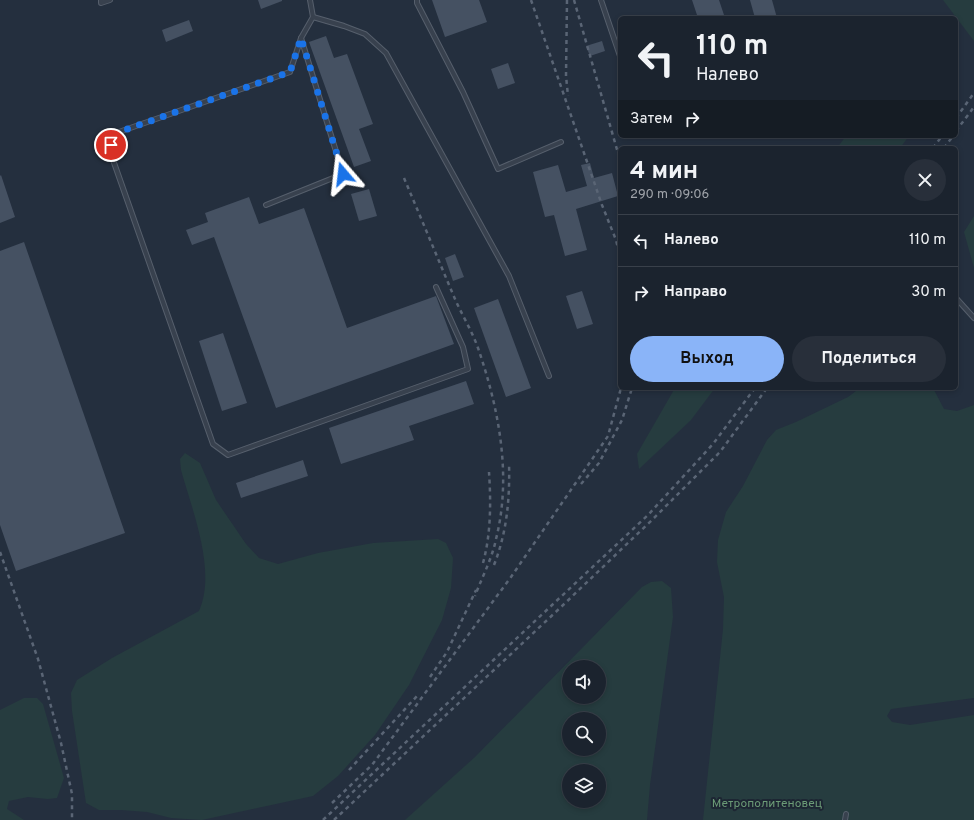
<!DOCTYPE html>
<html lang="ru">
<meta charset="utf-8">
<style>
:root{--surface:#1b232e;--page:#282f3a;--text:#f1f3f6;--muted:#a0a4aa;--line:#39404a;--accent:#8ab4f8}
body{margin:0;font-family:Overpass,sans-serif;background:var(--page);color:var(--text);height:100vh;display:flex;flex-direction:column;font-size:15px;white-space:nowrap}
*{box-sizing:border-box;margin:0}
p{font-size:13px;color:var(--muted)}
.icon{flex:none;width:22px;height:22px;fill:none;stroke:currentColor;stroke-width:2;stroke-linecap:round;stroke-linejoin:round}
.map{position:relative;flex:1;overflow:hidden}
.sheet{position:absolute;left:618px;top:146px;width:340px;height:244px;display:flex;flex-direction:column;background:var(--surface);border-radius:6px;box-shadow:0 2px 6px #0003,0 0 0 1px var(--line)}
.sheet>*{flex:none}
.guide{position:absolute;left:618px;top:16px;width:340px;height:122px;border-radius:6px;box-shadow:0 2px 6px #0003,0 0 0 1px var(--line);background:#1b232e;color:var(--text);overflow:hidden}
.fabs{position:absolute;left:562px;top:660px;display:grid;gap:8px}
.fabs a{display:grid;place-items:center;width:44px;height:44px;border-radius:50%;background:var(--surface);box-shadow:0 2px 6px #0003,0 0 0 1px var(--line);font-size:20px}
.pin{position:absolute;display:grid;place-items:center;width:34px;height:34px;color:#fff;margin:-17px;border:2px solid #fff;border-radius:50%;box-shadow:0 1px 4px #0007}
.me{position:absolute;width:44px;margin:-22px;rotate:343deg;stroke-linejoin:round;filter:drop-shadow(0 0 3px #0008)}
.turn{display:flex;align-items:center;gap:14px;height:84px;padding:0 12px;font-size:18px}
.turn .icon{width:52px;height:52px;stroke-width:2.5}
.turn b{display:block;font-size:28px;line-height:34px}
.then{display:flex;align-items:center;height:38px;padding:0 12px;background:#0003;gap:8px;font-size:15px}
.round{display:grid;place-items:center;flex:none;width:42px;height:42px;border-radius:21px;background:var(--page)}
.headline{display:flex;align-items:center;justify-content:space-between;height:68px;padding:0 12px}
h1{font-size:24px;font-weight:700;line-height:30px}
.primary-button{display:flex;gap:8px;margin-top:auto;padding:8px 12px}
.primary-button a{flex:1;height:46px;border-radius:24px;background:var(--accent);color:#111;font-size:16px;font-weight:700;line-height:46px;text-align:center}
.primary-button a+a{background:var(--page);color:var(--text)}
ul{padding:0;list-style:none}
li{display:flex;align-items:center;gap:12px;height:52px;padding:0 12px;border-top:1px solid var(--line)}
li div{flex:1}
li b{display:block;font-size:15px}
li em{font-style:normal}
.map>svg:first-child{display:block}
.green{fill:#263c3f;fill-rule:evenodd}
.building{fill:#455162}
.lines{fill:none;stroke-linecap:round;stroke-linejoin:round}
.service-casing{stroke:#565f6c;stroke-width:6}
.service{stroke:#38414e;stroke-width:4}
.rail{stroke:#5a6575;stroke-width:2.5;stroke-dasharray:4 4;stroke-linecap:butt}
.route{stroke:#1a73e8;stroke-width:7;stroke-dasharray:0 12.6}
.labels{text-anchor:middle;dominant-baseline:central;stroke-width:4;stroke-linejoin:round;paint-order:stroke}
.park-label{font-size:12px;fill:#6b9a76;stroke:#1d2633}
</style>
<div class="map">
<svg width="974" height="820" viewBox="0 0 974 820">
<rect width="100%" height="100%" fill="#242f3e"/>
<g class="green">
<path d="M943,0H974V41Z"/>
<path d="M846,136H909L900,148H837Z"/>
<path d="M974,216V268L964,232Z"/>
<path d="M675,388H715L691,420L639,469L637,454Z"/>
<path d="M860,388H933L944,409L957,411L974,405V698L891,709L887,716L892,722L910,725L974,715V820H703L723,629L724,597L717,562L718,540L726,512L743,486L767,440L776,430L796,422L848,397Z"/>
<path d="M185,453L200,463L216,500L246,544L259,558L278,564L318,553L373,543L438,539L446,543L453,558L451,588L442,620L409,685L375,735L338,776L313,796L202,820L171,818L147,812L121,810H99L86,803L72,711L71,693L77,680L112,658L199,611C217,571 192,510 181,470L180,459Z"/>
<path d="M662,581L671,588L673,617L650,785L647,820H405L475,757L642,587L651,582ZM569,667H599V697H569ZM569,719H599V749H569ZM569,771H599V801H569Z"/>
<path d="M24,698H37L43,704L64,778L57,798L48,799L28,797L9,801L7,809L24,820H0V710Z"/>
</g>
<g class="building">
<path d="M258,0H282V1L261,9Z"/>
<path d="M432,0H479L487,22L445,37Z"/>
<path d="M692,0H719L725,18H698Z"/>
<path d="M750,0H772L777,18H755Z"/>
<path d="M189,20L193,31L166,42L162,30Z"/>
<path d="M326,36L334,58L347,54L373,124L359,129L371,161L354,167L309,42Z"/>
<path d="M602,41L605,51L590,56L586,46Z"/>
<path d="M508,63L515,83L498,89L491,69Z"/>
<path d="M590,163L594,178L612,173L618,196L576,209L587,250L565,256L554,215L545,217L533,172L558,165L566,192L587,186L581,165Z"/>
<path d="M1,175L15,217L0,223V176Z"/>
<path d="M369,189L377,216L359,221L351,194Z"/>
<path d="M249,197L259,224L304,208L347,328L436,296L454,344L276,408L214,237L192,245L186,230L208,222L205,213Z"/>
<path d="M24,242L125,533L16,571L0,525V251Z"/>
<path d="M455,254L464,277L453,281L445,258Z"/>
<path d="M582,291L593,324L577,329L566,296Z"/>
<path d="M498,299L531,388L506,397L474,308Z"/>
<path d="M223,333L247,403L222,411L199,341Z"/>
<path d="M466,381L474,404L409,426L414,440L341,464L329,428Z"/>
<path d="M303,460L308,476L241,498L236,483Z"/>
</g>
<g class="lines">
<defs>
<g id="service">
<path d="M101,0V3L110,0"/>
<path d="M310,0L313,17L301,38L290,72L116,133L111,145L112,157L213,444L228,455L468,369L463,347L436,287"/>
<path d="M417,0V3L463,92L498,169L561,142"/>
<path d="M601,0L620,56"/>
<path d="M313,17L344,26L365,34L386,53L509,276L549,376"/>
<path d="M266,205L343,174L301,38"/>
<path d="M956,298L974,318"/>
<path d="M845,820L846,814"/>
</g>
</defs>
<use href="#service" class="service-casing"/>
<use href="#service" class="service"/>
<g class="rail">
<path d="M531,0L602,205L616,240L620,257"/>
<path d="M567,0L566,76L568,96"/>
<path d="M574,0L620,160"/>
<path d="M956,118L974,93"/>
<path d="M956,131L974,107"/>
<path d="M933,148L942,136"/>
<path d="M944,148L953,136"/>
<path d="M404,178C421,218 438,259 455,299C462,315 472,331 478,348C499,409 512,476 496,539C492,559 482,577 475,596"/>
<path d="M581,484L599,463L622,420L632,388"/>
<path d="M0,552L38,659L61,743L72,794V820"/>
<path d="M483,563C491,534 491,502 489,472"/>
<path d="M494,565C507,532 510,498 509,463"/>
<path d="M430,677L447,652L476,590"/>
<path d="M349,770L417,696"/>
<path d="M332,803L372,765L511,577L608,436L621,388"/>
<path d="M323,820L648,515L713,444L755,388"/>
<path d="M334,820L560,608L653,519L720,452L767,388"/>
</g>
</g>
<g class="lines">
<path class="route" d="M111,145L116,133L290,72L301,38L343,174"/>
</g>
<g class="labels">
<g class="park-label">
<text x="767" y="804">Метрополитеновец</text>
</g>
</g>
</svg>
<div class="fabs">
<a><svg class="icon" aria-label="sound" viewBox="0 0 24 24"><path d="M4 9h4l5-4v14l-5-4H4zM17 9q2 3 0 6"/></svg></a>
<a><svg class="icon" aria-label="search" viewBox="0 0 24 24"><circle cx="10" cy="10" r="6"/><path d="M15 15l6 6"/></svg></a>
<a><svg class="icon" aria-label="layers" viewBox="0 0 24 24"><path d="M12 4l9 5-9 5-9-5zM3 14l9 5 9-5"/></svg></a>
</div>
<div class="pin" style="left:111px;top:145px;background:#d93025"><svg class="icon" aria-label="arrive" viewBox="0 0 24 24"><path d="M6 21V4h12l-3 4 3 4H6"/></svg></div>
<svg class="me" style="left:343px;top:174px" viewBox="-20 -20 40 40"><path d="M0-17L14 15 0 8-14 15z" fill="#1a73e8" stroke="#fff" stroke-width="4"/></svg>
<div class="guide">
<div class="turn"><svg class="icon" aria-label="left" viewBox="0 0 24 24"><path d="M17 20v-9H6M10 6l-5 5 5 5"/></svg><div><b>110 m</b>Налево</div></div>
<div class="then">Затем<svg class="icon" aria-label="right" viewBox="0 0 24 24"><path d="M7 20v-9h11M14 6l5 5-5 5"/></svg></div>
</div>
<section class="sheet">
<div class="headline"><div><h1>4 мин</h1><p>290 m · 09:06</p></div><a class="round"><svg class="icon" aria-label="close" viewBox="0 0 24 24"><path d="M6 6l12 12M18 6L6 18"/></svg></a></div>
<ul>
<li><svg class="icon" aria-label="left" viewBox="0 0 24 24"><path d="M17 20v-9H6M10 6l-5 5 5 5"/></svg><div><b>Налево</b></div><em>110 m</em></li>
<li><svg class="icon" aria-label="right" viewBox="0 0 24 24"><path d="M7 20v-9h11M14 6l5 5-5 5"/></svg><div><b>Направо</b></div><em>30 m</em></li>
</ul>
<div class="primary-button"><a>Выход</a><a>Поделиться</a></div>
</section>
</div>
